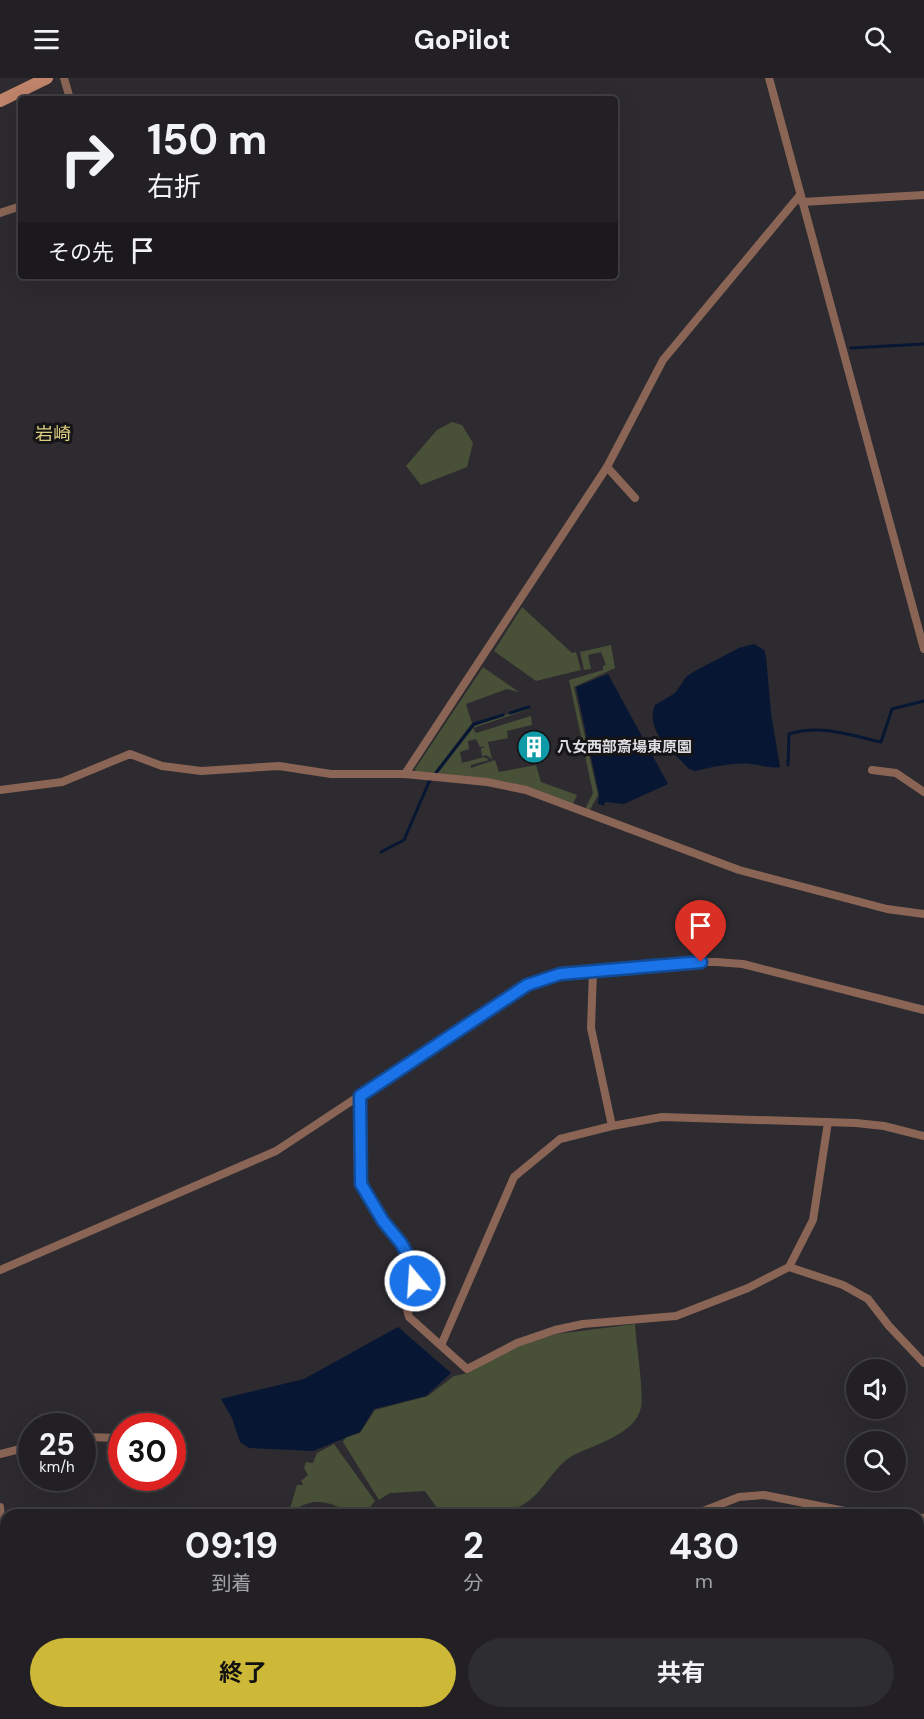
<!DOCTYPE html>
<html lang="ja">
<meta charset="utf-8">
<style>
:root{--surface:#222024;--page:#2e2d31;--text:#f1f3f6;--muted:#a2a3a6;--line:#3f3e41;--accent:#ceb837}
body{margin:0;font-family:"DM Sans","Noto Sans JP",sans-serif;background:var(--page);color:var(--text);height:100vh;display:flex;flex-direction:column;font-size:22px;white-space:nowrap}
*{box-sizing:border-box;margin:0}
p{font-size:20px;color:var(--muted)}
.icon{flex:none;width:33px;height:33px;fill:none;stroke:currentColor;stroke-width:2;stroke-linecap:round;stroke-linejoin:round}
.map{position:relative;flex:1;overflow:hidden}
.sheet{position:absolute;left:0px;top:1431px;width:924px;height:210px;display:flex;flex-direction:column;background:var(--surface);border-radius:18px 18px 0 0;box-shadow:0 6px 24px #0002,0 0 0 2px var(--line)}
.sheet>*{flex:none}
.top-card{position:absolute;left:18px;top:18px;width:600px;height:183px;border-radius:6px;box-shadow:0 6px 24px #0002,0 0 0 2px var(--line);background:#222024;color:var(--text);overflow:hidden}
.controls{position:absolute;left:846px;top:1281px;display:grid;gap:12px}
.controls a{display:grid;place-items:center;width:60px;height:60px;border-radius:50%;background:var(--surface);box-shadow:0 6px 24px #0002,0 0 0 2px var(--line);font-size:30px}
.speed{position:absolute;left:18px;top:1335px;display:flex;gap:12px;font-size:30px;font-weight:700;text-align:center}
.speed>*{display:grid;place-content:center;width:78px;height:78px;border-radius:50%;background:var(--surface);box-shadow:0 6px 24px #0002,0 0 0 2px var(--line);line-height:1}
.speed small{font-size:15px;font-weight:400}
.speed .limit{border:9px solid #d22;background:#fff;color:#111}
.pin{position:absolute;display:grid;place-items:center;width:51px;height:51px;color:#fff;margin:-62px -26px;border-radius:50% 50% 50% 0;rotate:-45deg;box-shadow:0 0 6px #0007}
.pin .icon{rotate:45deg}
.me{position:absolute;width:66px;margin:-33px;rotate:342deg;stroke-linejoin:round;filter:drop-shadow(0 0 4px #0008)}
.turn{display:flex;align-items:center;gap:21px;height:126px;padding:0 30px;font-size:27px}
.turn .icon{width:78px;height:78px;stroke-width:2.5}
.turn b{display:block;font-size:42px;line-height:51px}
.then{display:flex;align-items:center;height:57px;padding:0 30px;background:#0003;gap:12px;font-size:22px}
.eta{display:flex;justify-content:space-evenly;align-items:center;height:102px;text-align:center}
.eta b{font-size:36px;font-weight:700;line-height:42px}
.action{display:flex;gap:12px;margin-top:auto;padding:12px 30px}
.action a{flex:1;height:69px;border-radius:36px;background:var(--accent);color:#111;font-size:24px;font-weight:700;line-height:69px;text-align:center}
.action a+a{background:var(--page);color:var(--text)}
header{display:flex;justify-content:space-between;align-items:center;height:78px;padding:0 30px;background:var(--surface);font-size:27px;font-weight:700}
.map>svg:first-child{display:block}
.green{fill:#485037}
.water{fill:#071633}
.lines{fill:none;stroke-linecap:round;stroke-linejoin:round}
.stream{stroke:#071633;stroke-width:3}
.street{stroke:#8a6555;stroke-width:8}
.secondary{stroke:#bf846a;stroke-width:12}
.route-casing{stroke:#114b97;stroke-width:15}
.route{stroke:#1a73e8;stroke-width:10}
.labels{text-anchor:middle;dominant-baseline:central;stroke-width:6;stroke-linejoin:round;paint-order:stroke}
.poi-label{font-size:15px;font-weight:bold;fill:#dedcdf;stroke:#151416;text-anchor:start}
.quarter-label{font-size:18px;fill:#dbcd7f;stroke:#151416}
</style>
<header><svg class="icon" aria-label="menu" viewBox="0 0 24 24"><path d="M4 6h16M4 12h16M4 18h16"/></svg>GoPilot<svg class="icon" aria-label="search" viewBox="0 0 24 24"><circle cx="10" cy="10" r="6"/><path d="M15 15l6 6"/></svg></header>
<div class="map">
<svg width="924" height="1641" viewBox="0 0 924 1641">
<rect width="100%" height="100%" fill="#2d2b30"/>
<g class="green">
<path d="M452,344L462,347L473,365L467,389L421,407L406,388L437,352Z"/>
<path d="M522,529L572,575L576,574L581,592L536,603L494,573Z"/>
<path d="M611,567L615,590L574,609L598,717L590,732L585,731L593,715L569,602L603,592V588L606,587L601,574L588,577L591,591L584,592L580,574Z"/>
<path d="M483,589L519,614L507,611L466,626L472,645L433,696L416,694L415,691Z"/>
<path d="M528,629L529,631L473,650L476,655L531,638L532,647L507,653L508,660L488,664L492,681L486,677L482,678L481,671L485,668L480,669L476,661L468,663L469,671L460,674L462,685L484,679L489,682L471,687V690L495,682L499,694L536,687L541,704L577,717L573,726L507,704L436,696L472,649Z"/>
<path d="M635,1246C636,1266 644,1312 641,1329C636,1357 592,1367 572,1378C550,1391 540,1423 515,1430C499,1435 459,1437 442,1437L425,1413L390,1415L379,1422L343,1364L346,1359L360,1355L375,1332L428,1318L454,1298L468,1295L517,1267L557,1256Z"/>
<path d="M334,1366L375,1423L370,1429V1437C340,1437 328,1413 297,1430L295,1437H288L297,1407H303L301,1403L308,1397L304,1390L306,1384L313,1385L317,1375Z"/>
</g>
<g class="water">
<path d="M754,566L764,572L766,578L771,635L780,689C769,691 762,687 752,686C733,684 714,689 695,693L689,691C673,673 644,653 655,627L675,615L687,598L695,593L739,570Z"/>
<path d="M608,596L668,706L624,726L605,724L604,728L598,726L599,716L576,609Z"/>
<path d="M398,1249L451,1295L426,1318L374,1331L360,1354L313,1373L249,1370L240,1364L232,1340L221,1321L304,1301Z"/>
</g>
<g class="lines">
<g class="stream">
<path d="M851,270L924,266"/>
<path d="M510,635L529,629"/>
<path d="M788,687L789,656C820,646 849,657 881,664L892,631L924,623"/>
<path d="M381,774L404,762L429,704L474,646L503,637"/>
</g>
<g class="street">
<path d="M64,0L70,21"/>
<path d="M769,0L924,571"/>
<path d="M802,124L924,117"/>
<path d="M0,135L21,128"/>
<path d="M607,389L635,420"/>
<path d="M872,692L896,695L924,714"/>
<path d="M405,696L607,389L663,282L800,117"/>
<path d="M0,712L62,704L130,676L162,688L201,693L279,688L331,696H405L487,704L526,712L739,792L887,831L924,836"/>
<path d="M593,893L591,950L612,1048"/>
<path d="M360,1018C358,1045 354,1079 361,1105C373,1152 436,1176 407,1231L409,1239L467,1291L517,1265L555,1252L583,1246L676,1238L748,1210L789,1189L813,1142L828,1044"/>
<path d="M789,1189L843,1207L868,1221L889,1248L924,1285"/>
<path d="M0,1192L276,1073L527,907L560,896L685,884H716L743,886L924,932"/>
<path d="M442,1265L514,1099L560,1061L612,1048L662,1039L856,1045L884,1048L924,1058"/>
<path d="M82,1359L122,1360"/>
<path d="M0,1376L32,1368"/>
<path d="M70,1402V1400"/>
<path d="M0,1429L6,1512"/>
<path d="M693,1437L739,1419L764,1417L865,1437"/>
<path d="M918,1439L924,1440"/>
<path d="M46,1635L49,1641"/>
<path d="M515,1635L520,1641"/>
<path d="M196,1641L219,1635"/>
</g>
<path class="secondary" d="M0,23L47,0"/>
</g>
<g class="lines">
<defs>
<path id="route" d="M415,1203L410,1181L401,1165L383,1143L361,1106L360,1018L527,907L560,896L701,884"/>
</defs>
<use href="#route" class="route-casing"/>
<use href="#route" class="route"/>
</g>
<defs>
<symbol id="building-disc" viewBox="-11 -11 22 22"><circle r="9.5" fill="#0f9aa8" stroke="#151416"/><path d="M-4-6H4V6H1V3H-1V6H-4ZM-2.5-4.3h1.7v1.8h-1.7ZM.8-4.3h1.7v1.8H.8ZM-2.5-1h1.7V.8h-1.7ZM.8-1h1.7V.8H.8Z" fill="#fff"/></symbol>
</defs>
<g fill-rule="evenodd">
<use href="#building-disc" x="515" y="650" width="38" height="38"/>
</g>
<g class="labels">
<g class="poi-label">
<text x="557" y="669">八女西部斎場東原園</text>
</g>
<g class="quarter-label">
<text x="53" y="356">岩崎</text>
</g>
</g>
</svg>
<div class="controls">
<a><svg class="icon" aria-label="sound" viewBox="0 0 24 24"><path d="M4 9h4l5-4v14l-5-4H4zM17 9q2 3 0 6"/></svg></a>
<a><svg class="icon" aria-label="search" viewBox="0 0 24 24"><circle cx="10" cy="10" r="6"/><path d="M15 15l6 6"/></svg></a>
</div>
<div class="speed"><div>25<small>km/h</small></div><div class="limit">30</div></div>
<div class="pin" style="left:701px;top:884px;background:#d93025"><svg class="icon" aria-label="arrive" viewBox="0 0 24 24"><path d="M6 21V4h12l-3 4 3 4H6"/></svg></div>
<svg class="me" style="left:415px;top:1203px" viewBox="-20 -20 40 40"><circle r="17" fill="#1a73e8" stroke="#fff" stroke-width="3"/><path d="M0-11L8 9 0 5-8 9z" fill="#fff"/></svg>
<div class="top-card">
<div class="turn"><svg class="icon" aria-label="right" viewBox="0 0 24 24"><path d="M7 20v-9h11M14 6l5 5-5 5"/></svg><div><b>150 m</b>右折</div></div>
<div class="then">その先<svg class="icon" aria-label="arrive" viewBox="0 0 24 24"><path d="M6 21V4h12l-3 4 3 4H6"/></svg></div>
</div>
<section class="sheet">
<div class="eta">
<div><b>09:19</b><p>到着</p></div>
<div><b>2</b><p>分</p></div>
<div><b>430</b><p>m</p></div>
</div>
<div class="action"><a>終了</a><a>共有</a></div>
</section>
</div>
